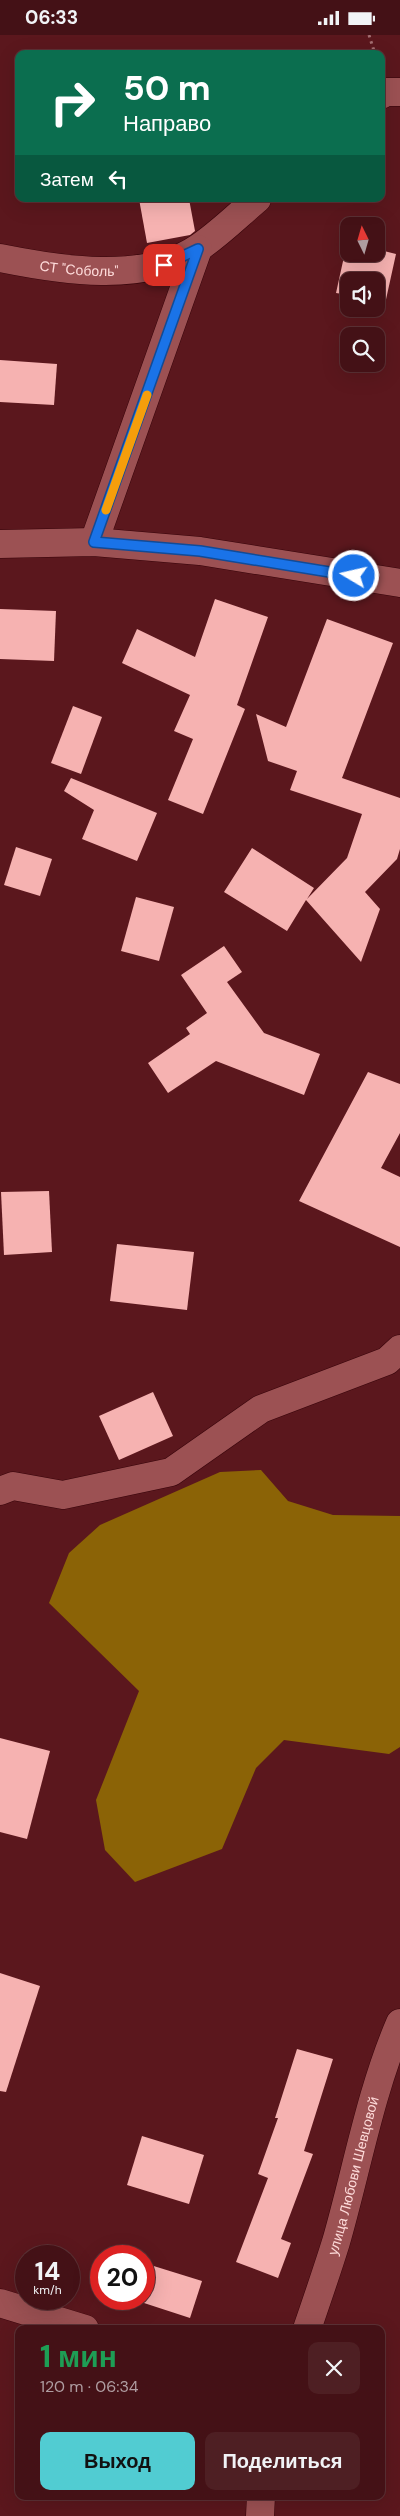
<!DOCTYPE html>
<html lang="ru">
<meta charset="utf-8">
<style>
:root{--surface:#441116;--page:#4e1f23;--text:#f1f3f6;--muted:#af9da1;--line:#5c3135;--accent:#51ccd2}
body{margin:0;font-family:"DM Sans",sans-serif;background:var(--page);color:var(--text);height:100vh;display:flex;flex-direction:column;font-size:19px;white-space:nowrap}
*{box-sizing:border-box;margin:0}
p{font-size:16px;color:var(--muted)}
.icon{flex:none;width:28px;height:28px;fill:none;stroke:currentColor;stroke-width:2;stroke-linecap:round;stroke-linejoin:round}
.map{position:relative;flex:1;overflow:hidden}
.side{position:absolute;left:15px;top:2290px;width:370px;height:175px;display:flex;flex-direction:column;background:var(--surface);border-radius:10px;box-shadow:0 5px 20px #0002,0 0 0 1px var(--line)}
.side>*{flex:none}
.top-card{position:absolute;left:15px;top:15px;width:370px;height:152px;border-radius:10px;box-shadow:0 5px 20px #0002,0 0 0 1px var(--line);background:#0b6e4f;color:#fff;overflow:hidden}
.needle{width:32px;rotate:355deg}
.controls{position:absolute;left:340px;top:182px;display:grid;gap:10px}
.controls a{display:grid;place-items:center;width:45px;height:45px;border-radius:10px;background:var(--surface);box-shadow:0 5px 20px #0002,0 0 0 1px var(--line);font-size:25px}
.speed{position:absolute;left:15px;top:2210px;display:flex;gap:10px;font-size:25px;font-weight:700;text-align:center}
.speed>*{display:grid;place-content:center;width:65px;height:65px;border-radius:50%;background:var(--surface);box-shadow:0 5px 20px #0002,0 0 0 1px var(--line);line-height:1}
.speed small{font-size:12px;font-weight:400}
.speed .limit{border:8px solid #d22;background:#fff;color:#111}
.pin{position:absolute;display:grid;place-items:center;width:42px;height:42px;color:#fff;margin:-21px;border-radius:10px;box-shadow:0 2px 8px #0006}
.me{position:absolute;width:55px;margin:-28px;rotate:279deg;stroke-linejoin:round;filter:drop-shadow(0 0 4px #0008)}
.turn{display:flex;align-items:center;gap:18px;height:105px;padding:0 25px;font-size:22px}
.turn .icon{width:65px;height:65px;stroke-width:2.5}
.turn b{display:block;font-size:35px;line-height:42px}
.then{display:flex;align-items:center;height:48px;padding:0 25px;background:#0003;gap:10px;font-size:19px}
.round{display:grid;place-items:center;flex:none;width:52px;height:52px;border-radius:10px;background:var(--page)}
.overview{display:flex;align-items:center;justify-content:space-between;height:85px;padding:0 25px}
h1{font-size:30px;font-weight:800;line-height:38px;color:#1e9e55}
.action{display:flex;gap:10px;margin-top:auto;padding:10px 25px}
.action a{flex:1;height:58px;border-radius:10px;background:var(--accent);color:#111;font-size:20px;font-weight:800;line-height:58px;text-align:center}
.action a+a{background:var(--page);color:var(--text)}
.status{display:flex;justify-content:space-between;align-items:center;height:35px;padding:0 25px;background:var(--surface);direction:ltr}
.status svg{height:14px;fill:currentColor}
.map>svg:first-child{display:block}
.forest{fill:#8b6306}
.building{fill:#f6b2b1}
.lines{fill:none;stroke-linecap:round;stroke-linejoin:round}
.minor-casing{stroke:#37040a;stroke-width:29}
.path{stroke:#a36e71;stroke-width:3;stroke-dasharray:2.5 4;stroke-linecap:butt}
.minor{stroke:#9c5153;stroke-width:28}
.route-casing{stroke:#114b97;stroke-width:12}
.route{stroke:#1a73e8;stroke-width:9}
.slow{stroke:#f59e0b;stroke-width:9}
.labels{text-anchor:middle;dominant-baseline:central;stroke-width:5;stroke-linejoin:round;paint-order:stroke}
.street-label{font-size:14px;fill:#fedbda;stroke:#2e1011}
</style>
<div class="status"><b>06:33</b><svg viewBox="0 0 49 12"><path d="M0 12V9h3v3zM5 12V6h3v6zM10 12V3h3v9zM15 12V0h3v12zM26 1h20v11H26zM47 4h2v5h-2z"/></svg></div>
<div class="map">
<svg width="400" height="2481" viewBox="0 0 400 2481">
<rect width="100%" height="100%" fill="#5b171d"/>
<path class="forest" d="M261,1435L288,1466L333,1480L400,1481V1712L389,1719L284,1705L256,1733L222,1814L135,1847L105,1815L96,1765L139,1656L49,1568L69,1518L100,1490L220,1437Z"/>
<g class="building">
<path d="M139,164H189L195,196L190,200L147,208Z"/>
<path d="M347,208H349V219H376V214L396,219L385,269L376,267V246H349V260L336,258Z"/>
<path d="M0,325L57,329L54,370L0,367Z"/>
<path d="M215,564L268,582L237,670L245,674L203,779L168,765L193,704L174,696L190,660L122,628L137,594L195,622Z"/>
<path d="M0,574L56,576L54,626L0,624Z"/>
<path d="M327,584L393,608L342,743L400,763V814L397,824L365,857L380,874L361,927L306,865L287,896L224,857L252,813L314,853L307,864L347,823L362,779L290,755L297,736L268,726L256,679L286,692Z"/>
<path d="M73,671L102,682L81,739L51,728Z"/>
<path d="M71,743L157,778L137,826L82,804L94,775L64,756Z"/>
<path d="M16,812L52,824L40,861L4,850Z"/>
<path d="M136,862L174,872L159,926L121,916Z"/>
<path d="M224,911L242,937L227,947L264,998L320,1019L304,1060L216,1026L168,1058L148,1028L190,999L186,993L207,978L181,940Z"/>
<path d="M368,1037L400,1049V1098L381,1133L400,1142V1212L299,1166Z"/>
<path d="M49,1156L52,1217L4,1220L1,1157Z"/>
<path d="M117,1209L194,1217L187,1275L110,1266Z"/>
<path d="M153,1357L173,1401L119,1425L99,1381Z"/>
<path d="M0,1703L50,1716L27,1804L0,1797Z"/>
<path d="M0,1938L40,1951L6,2057L0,2056Z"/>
<path d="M297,2014L333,2024L304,2116L313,2119L281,2204L291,2208L278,2243L236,2227L268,2143L258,2139L278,2083H275Z"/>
<path d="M142,2101L204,2120L189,2169L127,2150Z"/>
<path d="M144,2228L202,2246L190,2283L144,2268Z"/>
</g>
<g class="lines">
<defs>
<g id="minor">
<path d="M381,60L386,57H400"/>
<path id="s1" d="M0,223C59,235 145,249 198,213C219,199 238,180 257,164"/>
<path d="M94,507L198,214"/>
<path d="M0,509L94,507L200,516L400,548"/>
<path d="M0,1456L13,1451L63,1460L171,1437L261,1374L387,1326L400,1314"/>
<path d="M0,2268L85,2294"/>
<path id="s2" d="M307,2294C317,2265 327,2236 336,2207C357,2134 370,2058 400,1988"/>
<path d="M260,2481L261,2461"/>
</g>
</defs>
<use href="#minor" class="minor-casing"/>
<path class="path" d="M369,0L375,19"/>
<use href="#minor" class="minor"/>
</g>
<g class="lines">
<defs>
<path id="route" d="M164,230L198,214L94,507L200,516L354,541"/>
</defs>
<use href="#route" class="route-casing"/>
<use href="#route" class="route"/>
<path class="slow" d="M106,475L147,360"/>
</g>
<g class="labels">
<g class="street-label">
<text stroke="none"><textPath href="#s1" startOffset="80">СТ "Соболь"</textPath></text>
<text stroke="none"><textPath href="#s2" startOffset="160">улица Любови Шевцовой</textPath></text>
</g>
</g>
</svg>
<div class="controls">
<a><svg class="needle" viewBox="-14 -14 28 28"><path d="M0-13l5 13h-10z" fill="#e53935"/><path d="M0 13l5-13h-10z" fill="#af9da1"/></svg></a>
<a><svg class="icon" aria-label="sound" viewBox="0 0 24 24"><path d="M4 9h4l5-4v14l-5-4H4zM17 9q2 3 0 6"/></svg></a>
<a><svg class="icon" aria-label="search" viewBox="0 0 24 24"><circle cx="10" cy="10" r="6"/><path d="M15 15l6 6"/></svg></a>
</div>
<div class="speed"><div>14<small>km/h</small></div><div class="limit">20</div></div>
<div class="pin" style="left:164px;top:230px;background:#d93025"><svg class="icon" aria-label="arrive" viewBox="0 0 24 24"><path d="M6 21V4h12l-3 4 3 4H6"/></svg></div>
<svg class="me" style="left:354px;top:541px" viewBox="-20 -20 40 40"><circle r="17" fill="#1a73e8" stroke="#fff" stroke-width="3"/><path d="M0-11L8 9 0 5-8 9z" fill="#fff"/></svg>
<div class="top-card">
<div class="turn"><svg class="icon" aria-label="right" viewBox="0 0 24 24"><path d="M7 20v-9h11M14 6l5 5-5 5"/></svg><div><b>50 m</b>Направо</div></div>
<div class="then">Затем<svg class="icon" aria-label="left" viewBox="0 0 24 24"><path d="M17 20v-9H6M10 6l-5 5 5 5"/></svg></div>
</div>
<section class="side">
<div class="overview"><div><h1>1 мин</h1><p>120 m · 06:34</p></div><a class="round"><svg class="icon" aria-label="close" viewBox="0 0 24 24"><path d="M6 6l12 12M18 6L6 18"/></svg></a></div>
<div class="action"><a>Выход</a><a>Поделиться</a></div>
</section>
</div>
